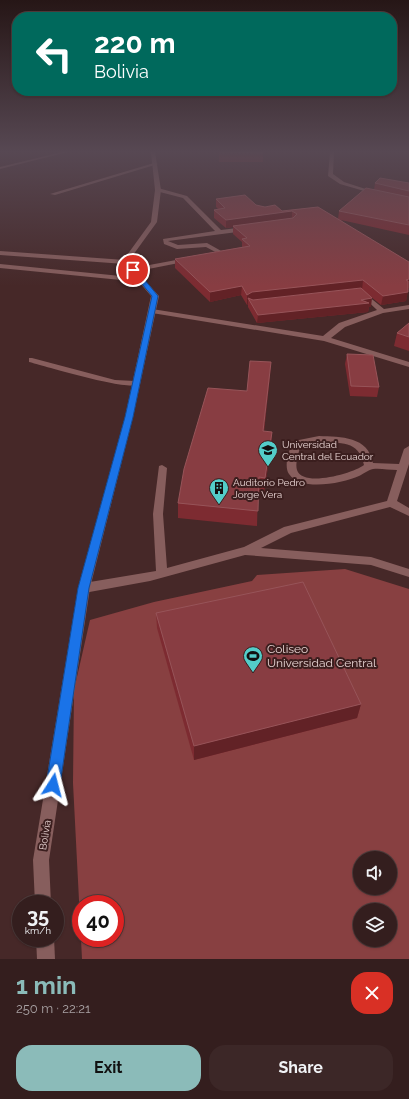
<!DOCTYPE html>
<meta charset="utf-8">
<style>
:root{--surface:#341e1e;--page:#3c2727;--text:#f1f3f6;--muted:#a9a2a4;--line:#4e3c3c;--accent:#8bbbb9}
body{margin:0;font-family:Raleway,sans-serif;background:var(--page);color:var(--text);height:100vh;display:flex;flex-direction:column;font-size:15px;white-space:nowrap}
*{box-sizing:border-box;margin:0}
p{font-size:13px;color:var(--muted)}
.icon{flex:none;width:22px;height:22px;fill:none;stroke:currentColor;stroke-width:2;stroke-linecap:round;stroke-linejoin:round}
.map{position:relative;height:959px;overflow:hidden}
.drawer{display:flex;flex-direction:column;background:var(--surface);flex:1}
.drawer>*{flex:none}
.guide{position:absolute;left:12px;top:12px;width:385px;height:84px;border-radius:16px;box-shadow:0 1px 3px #0004,0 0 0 1px var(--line);background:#00695c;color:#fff;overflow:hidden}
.buttons{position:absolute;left:353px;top:851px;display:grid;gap:8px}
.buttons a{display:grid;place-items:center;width:44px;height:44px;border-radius:50%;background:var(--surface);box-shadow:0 1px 3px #0004,0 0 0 1px var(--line);font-size:20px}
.speed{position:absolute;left:12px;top:895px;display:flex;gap:8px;font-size:20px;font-weight:700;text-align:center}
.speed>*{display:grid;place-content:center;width:52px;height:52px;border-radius:50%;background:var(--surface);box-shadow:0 1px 3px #0004,0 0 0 1px var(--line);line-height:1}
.speed small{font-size:10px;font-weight:400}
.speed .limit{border:6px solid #d22;background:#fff;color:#111}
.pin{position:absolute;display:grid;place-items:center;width:34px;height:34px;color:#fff;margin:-17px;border:2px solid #fff;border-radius:50%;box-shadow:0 1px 4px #0007}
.me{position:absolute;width:44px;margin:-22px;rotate:9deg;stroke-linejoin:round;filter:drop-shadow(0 0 3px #0008)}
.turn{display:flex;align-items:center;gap:14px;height:84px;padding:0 16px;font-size:18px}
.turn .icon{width:52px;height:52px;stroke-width:2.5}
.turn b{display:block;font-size:28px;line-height:34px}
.round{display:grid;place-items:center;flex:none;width:42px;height:42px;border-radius:16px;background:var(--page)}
.head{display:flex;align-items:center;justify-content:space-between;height:68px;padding:0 16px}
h1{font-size:24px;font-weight:700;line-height:30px;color:var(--accent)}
.button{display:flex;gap:8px;margin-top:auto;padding:8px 16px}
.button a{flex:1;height:46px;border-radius:16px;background:var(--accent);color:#111;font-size:16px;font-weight:700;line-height:46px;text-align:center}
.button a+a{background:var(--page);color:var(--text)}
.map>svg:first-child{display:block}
.green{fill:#884041;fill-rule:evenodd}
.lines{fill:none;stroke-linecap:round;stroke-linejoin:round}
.service{fill:#875e5d;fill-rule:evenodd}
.minor{fill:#875e5d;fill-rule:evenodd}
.tertiary{fill:#875e5d;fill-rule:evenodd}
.wall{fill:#7d2b31}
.shaded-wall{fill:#622226}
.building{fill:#883d42;stroke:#975459}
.route{fill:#1a73e8;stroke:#114b97}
.labels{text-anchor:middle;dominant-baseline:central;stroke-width:4;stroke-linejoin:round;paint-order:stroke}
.poi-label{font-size:10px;fill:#e7d3d2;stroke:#3b1e1e;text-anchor:start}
.street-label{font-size:10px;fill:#e7d3d2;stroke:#3b1e1e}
.near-poi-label{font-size:12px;fill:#e7d3d2;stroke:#3b1e1e;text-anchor:start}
</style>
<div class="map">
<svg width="409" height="959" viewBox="0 0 409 959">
<rect width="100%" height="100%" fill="#462828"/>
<path class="green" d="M345,569L409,589V959H82L73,783L74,690L90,620L154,602L252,581L257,575ZM360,858H390V888H360ZM81,904H115V938H81ZM360,910H390V940H360Z"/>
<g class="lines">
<g class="service">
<path d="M330,152H334L333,174L344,182L378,193V195L340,184L328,176Z"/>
<path d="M158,188L187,196L221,230L245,227L248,229L245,231L168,241L178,245L207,243L223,252V254L221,255L206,247L177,249L164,244L163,239L215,231L183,198L156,191V189Z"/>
<path d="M187,258L189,259V261L133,272L130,270L133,268Z"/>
<path d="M362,291L384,309L409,305V309L383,313L345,327L331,338L409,362V367L324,341L152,313L148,311L152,309L323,336L339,323L377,310L360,294L359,293Z"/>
<path d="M29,358H32L115,380L135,381L139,384C130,392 45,366 29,362Z"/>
<path d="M319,436C341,437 368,436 373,463L399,464L404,449L409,446V464L397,501L409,508V516L390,507L291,533L261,548L371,557L409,569V577L371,565L245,555L150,581L84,593L80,591L78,588L80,585L84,583L156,571L153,514L159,466L162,465L167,468L163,514L167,568L244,547L284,527L387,501L397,470C389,470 380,468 373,469C368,470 363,474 359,476C343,483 301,492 289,474C284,467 288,452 292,445L299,440ZM319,442C340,443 359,440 364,465C354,473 303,488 297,470C295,463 298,455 300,448L305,444Z"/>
</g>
<g class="minor">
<path d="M62,152H68L0,169V167Z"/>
<path d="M154,163L158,164L55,195L50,194Z"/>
<path d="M0,251L125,260L128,262L125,264L0,255Z"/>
<path d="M0,264L141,278L144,280L141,282L0,268Z"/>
</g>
<g class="tertiary">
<path d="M151,152H155L161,190L157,222L128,262L159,296L133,417L90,588L49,860L51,904H35L33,860L78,588L125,417L151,296L122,262L151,222L155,190Z"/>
<path d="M36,938H54L55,959H37Z"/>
</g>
</g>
<g class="wall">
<path d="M219,152L263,153V162H219Z"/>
<path d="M375,183H409V235L341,220L408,288L406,301L381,305L371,297V307H369L368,312L257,323L248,307V304L247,305L241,295L210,302L175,268V259L242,247V242L233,234V227L226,228L214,218V210L218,209L216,207V199L256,205L282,211L318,207L338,219L339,211L374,190Z"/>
<path d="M409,323V351L394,346L397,333Z"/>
<path d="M347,354L379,387L377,397L350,396L345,364Z"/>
<path d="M270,376L264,432H272L271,447L264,493L258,492L257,526L178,518V503L247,391Z"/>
<path d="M156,613L361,704L357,718L194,760L157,628Z"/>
</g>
<g class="shaded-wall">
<path d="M292,211V220L233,226V227L226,228V220Z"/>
<path d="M409,279V288L405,289L406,280Z"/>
<path d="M363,280L362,290L252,302L248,298V304L247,305V295L252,292Z"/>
<path d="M242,286L241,295L210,302V292Z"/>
<path d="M408,292L406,301L381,305L383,296Z"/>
<path d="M372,298L371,307H369L368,312L257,323L258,315Z"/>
<path d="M271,362L270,376L262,446L263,431Z"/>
<path d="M272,432L271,447L264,493L265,478Z"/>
<path d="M361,704L357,718L194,760V746Z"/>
</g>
<g class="building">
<path d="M219,152H263V153Z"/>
<path d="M380,178L409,183V191L375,183Z"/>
<path d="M366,188L409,197V225L339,211Z"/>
<path d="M245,195L256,205L265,207L275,205L282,211L318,207L409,262V279L406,280L408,281V292L383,296L363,280L252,292L247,295L242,286L210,292L175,259L250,246L242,239L247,238L233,226L293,218L297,214L292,211L226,220L214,210L225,208L216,199Z"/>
<path d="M361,288L372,298L361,300L369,303L258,315L248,298L253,300Z"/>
<path d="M409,323V337L397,333Z"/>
<path d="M347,354L373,355L379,387L351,386Z"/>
<path d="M250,361L271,362L263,431L272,432L265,478L259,477L258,511L178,503L184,469L208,388L247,391Z"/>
<path d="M303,582L361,704L194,746L156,613Z"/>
</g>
<linearGradient id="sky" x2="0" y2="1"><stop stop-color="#261616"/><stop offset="0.53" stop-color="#574853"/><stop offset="1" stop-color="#574853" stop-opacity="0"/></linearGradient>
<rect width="409" height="286" fill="url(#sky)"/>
<path class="route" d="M131,268H135L158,296L133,417L89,588L60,785L58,789L53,791L48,789L46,785L78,588L125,417L152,296L131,271Z"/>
<defs>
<symbol id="university-pin" viewBox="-11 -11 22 30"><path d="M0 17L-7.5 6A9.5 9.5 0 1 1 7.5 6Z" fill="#53cdc9" stroke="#3b1e1e"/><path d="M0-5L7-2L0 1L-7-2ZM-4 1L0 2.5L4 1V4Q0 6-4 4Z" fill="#111"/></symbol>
<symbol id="building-pin" viewBox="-11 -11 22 30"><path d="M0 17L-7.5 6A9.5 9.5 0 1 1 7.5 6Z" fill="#53cdc9" stroke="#3b1e1e"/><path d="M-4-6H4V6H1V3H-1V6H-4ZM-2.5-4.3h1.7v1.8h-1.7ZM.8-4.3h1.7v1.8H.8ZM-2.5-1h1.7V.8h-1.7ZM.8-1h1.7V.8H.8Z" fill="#111"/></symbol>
<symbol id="stadium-pin" viewBox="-11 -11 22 30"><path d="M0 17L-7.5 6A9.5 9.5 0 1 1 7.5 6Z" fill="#53cdc9" stroke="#3b1e1e"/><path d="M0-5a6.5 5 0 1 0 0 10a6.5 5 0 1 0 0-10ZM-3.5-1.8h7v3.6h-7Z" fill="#111"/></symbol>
</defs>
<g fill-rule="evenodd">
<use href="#university-pin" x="257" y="439" width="22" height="30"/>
<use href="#building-pin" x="208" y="477" width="22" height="30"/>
<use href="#stadium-pin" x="242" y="645" width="22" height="30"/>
</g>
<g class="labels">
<g class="poi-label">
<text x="282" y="444">Universidad<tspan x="282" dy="12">Central del Ecuador</tspan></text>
<text x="233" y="482">Auditorio Pedro<tspan x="233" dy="12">Jorge Vera</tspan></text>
</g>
<g class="street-label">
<text transform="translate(45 835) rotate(-81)">Bolivia</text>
</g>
<g class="near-poi-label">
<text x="267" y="649">Coliseo<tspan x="267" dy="14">Universidad Central</tspan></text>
</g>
</g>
</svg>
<div class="buttons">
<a><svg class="icon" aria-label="sound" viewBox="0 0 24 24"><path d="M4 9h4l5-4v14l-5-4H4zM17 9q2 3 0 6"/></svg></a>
<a><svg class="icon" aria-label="layers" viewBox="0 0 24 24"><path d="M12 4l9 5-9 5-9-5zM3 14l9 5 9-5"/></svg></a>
</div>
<div class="speed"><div>35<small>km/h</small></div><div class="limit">40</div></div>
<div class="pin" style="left:133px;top:270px;background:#d93025"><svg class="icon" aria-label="arrive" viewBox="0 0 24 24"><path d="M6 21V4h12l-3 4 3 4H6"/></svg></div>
<svg class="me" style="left:53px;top:785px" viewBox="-20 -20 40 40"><path d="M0-17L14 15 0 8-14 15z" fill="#1a73e8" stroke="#fff" stroke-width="4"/></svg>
<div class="guide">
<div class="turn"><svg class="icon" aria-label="left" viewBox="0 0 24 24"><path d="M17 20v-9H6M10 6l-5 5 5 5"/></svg><div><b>220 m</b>Bolivia</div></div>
</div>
</div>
<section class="drawer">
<div class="head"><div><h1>1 min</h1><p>250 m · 22:21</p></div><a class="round" style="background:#d93025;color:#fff"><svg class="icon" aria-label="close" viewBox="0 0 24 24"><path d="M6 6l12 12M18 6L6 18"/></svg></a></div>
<div class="button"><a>Exit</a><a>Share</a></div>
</section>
